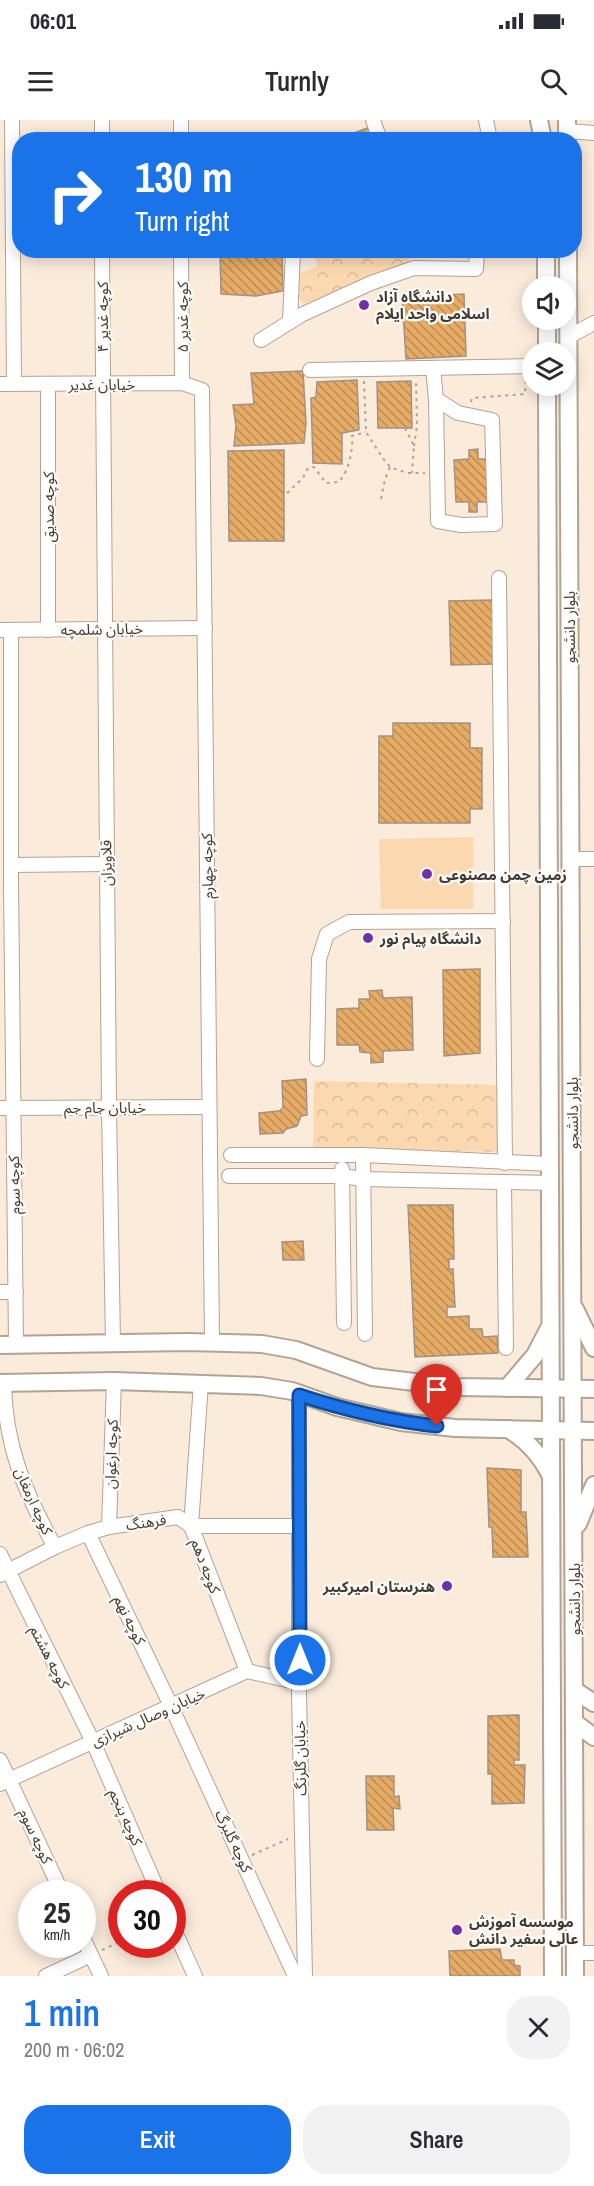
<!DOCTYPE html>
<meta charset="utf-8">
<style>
:root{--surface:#fff;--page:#f2f2f3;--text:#2b2b33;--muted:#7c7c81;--accent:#1a73e8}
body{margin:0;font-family:"Archivo Narrow","Noto Sans Arabic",sans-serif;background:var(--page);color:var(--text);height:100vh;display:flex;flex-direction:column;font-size:22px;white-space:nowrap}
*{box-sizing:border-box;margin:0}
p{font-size:20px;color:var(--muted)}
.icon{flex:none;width:33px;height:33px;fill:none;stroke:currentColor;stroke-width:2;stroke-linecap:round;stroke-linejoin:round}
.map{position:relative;height:1856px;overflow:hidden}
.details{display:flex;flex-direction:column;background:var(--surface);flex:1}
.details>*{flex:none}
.top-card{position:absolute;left:12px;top:12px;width:570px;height:126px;border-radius:24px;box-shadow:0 3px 15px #0003;background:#1a73e8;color:#fff;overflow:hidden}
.buttons{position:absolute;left:522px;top:156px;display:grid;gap:12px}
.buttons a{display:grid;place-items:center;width:54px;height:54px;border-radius:50%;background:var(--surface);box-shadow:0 3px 15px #0003;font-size:30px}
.speed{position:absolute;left:18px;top:1760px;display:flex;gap:12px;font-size:30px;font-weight:700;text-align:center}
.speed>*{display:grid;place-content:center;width:78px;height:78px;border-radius:50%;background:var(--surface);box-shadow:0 3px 15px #0003;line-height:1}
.speed small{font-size:15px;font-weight:400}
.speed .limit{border:9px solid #d22;background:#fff;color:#111}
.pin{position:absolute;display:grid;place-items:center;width:51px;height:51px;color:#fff;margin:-62px -26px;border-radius:50% 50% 50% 0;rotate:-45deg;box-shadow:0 0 6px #0007}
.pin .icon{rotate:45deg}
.me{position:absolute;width:66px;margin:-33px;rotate:0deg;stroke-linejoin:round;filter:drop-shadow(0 0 4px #0008)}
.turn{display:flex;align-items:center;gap:21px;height:126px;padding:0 24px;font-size:27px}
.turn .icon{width:78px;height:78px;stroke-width:2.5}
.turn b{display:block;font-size:42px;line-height:51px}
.round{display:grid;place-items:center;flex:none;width:63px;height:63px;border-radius:24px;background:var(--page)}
.summary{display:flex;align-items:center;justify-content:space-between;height:102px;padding:0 24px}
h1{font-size:36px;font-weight:600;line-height:45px;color:var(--accent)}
.action{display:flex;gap:12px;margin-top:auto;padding:12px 24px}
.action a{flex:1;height:69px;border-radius:24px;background:var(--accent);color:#fff;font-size:24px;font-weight:600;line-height:69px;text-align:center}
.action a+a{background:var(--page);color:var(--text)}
.status{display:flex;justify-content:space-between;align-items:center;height:42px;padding:0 30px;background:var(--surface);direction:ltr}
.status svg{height:16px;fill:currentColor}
header{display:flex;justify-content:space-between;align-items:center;height:78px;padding:0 24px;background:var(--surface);font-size:27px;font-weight:600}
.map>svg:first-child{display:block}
.forest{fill:url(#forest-crowns)}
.pitch{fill:#fcd8b1}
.building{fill:url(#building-back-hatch);stroke:#a19384;stroke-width:1.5}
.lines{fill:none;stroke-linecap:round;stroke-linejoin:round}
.minor-casing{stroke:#b2a495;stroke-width:16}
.major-casing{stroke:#b2a495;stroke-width:20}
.path{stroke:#aea397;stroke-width:2;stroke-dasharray:3 4.5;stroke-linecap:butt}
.minor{stroke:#fff;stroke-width:14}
.major{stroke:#fff;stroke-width:16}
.route-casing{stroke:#114b97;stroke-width:15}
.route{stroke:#1a73e8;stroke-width:10}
.poi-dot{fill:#7230a4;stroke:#fefbf7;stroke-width:2}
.labels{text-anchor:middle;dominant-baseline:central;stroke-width:4.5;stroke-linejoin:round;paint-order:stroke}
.poi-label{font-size:15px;font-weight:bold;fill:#413b35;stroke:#fefbf7;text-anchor:start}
.street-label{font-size:15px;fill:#413b35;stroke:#fefbf7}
</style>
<div class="status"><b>06:01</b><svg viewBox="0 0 49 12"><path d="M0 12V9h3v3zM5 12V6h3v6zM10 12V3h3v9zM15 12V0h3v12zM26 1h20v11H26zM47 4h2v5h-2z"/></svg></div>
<header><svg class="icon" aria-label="menu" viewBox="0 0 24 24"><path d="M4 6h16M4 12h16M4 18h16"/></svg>Turnly<svg class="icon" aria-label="search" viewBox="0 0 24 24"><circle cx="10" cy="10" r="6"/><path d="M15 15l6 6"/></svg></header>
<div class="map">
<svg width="594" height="1856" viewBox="0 0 594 1856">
<defs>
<pattern id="forest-crowns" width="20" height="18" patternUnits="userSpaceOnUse" patternTransform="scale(1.5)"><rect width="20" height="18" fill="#fcd8b1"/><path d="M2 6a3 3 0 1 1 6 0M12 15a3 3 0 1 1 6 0" fill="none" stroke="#d9ba99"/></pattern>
<pattern id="building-back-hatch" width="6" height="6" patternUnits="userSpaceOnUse" patternTransform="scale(1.5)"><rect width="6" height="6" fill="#e6ab65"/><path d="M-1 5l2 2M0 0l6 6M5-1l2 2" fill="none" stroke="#bc8c54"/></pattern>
</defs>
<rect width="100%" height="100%" fill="#faebdb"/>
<g class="forest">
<path d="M315,131H408L410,142L304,184L295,173L296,155L317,146Z"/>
<path d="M314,961L498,965L497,1032L313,1028Z"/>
</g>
<path class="pitch" d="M473,717V789H381L379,719Z"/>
<g class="building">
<path d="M373,6L377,20H335Z"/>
<path d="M220,130H282L283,171L256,176L221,174Z"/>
<path d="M464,174L466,236L406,239L402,177Z"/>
<path d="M303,251L306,303L304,323L234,326L236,306L233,285L254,284L251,253Z"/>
<path d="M357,260L359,310L342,313V344L313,343L311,278L316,277L317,262Z"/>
<path d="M411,261L412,308H378L377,262Z"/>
<path d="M478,329V339H488V382H477V392H469V382H456L454,340L469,339V330Z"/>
<path d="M284,330V421H229L228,331Z"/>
<path d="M492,480L495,544L451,545L449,481Z"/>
<path d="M393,603H470V628H482V689H470V703H379V616H393Z"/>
<path d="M480,849V933L444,936L443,850Z"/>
<path d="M382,870L383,878L412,877L413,930L383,931V942L371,943V933L360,932L359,925H337V889L359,888V879H370L369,871Z"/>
<path d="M306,959L307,995L301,996L297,1006L286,1009L283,1013L260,1014L259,993L279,991L283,988L282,961Z"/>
<path d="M408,1085H453L454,1139H449V1149H453L455,1187H447V1197L469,1196V1209H482L483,1217L497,1216L498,1233L415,1237Z"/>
<path d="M303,1121L304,1140H283L282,1122Z"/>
<path d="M487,1348L521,1350V1392H526L528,1437H493L492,1407H489Z"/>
<path d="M519,1595V1640H514V1645H525L524,1683L492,1684V1654H488V1596Z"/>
<path d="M366,1656H394V1677L399,1676L400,1689L393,1688L394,1710H367Z"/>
<path d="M500,1829L502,1840H514V1845L520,1846V1856H450L449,1831Z"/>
</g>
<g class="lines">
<defs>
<g id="minor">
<path d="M12,0L14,264"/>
<path d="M102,0V20"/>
<path d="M181,0V20"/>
<path d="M373,0L380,20"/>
<path d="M486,0L490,20"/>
<path d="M567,11L594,13"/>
<path d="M102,130L109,987L113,1223"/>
<path d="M181,130L182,263"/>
<path d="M290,202L293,130"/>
<path d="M568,217L594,203"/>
<path d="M261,220L301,195L371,163L414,148L476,149L477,130"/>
<path d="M433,248L436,279L458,293L492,300L495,404L461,405L438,401L436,279"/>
<path d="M310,250L532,246"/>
<path d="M0,264L182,263L202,270L212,1223"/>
<path d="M48,264V510"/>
<path d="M499,458L505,1043"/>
<path d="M0,510L205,508"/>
<path d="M11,510V762L16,1225"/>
<path d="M571,739H594"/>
<path d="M11,745L106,744"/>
<path d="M317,939L319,839L327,814L349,802L503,801"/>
<path d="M0,988L209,987"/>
<path d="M231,1035H363L550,1044"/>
<path d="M363,1035L365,1214"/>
<path d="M342,1049L344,1203"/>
<path d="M229,1056H341L363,1059L550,1063"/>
<path d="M504,1062L506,1228"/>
<path d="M0,1172H16"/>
<path d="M4,1263C5,1326 25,1373 55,1427"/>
<path d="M201,1263L191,1406L247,1551"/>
<path d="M299,1275V1572L305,1856"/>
<path d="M109,1407L114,1261"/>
<path d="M88,1413L171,1586L295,1856"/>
<path d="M0,1434L93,1622L159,1773"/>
<path d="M0,1455L55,1427L88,1413L109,1407L178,1397L191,1406H299"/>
<path d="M0,1640L62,1773"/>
<path d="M0,1664L247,1551L300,1563"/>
<path d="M172,1805L195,1856"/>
<path d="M82,1816L101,1856"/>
<path d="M574,1833H594"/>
<path d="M46,1856L91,1835"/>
</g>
<g id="major">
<path d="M539,0L543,20"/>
<path d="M567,0V20"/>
<path d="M546,130V166"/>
<path d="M568,130L575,1856"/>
<path d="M547,200V232"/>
<path d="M547,266L553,1856"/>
<path d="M575,1189L594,1228"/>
<path d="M0,1225L187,1222L262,1224L296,1230L372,1257L457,1267L594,1269"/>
<path d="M0,1263L114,1261L261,1266L292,1271L337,1287L401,1302L455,1308L594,1311"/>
<path d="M507,1268L535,1235L549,1208"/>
<path d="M508,1309C527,1320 541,1336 551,1356"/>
<path d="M578,1404L594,1365"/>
<path d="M574,1570L594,1583"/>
<path d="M574,1602L594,1617"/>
</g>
</defs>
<use href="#minor" class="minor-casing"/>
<use href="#major" class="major-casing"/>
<g class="path">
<path d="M364,261L366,312L382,337L390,347L407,353H425"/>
<path d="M471,282L472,278L525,274L526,258"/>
<path d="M405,308L414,326L412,353"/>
<path d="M414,326L417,306L416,260"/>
<path d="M287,373L303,358L308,348L314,347L326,363L339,362C349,350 353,331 352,316L366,312"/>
<path d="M381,379L385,359L390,347"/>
<path d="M252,1735L288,1719"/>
<path d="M102,1830L122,1821"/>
</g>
<use href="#minor" class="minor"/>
<use href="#major" class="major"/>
</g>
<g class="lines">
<defs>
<path id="route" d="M300,1540L299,1275C345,1290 390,1301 437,1306"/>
</defs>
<use href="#route" class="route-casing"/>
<use href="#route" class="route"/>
</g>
<g class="poi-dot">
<circle cx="364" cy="185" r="6"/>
<circle cx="427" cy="754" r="6"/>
<circle cx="368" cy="818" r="6"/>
<circle cx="447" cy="1466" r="6"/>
<circle cx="457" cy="1810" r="6"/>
</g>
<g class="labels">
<g class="poi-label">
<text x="376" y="176">دانشگاه آزاد<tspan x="376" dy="17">اسلامی واحد ایلام</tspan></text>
<text x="439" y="754">زمین چمن مصنوعی</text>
<text x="380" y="818">دانشگاه پیام نور</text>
<text x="435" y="1466" text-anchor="end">هنرستان امیرکبیر</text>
<text x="469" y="1801">موسسه آموزش<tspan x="469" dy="17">عالی سفیر دانش</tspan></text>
</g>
<g class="street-label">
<text transform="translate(102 197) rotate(-90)">کوچه غدیر ۴</text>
<text transform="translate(182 197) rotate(-90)">کوچه غدیر ۵</text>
<text x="102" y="264">خیابان غدیر</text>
<text transform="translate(48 387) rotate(-90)">کوچه صدیق</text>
<text transform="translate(569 507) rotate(-90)">بلوار دانشجو</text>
<text transform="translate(102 509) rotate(-1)">خیابان شلمچه</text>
<text transform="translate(106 743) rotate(-91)">قلاویزان</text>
<text transform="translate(207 746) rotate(-91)">کوچه چهارم</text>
<text x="105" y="987">خیابان جام جم</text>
<text transform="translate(572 993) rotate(-90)">بلوار دانشجو</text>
<text transform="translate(14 1065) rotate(-91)">کوچه سوم</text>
<text transform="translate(111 1334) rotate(-88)">کوچه ارغوان</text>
<text transform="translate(34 1381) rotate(66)">کوچه ارمغان</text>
<text transform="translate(146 1402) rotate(-8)">فرهنگ</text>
<text transform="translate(206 1446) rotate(69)">کوچه دهم</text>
<text transform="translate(574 1479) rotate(-90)">بلوار دانشجو</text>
<text transform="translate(130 1500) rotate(64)">کوچه نهم</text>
<text transform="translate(50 1537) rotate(63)">کوچه هشتم</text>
<text transform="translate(148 1597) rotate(-24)">خیابان وصال شیرازی</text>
<text transform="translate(300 1638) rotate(-91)">خیابان گلرنگ</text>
<text transform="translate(126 1697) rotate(66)">کوچه پنجم</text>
<text transform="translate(36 1716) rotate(65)">کوچه سوم</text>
<text transform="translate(234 1721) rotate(65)">کوچه گلبرگ</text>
</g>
</g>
</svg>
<div class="buttons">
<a><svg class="icon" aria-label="sound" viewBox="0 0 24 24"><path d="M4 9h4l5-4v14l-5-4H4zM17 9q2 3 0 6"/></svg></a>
<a><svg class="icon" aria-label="layers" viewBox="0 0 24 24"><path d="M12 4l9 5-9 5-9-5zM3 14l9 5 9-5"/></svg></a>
</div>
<div class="speed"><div>25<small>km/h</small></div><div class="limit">30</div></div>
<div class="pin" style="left:437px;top:1306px;background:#d93025"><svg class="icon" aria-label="arrive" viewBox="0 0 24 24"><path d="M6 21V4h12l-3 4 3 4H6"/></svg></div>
<svg class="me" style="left:300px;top:1540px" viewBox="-20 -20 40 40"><circle r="17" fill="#1a73e8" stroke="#fff" stroke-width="3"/><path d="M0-11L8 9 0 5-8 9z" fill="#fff"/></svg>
<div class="top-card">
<div class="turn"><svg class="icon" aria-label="right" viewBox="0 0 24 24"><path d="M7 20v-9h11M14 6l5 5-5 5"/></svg><div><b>130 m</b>Turn right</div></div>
</div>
</div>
<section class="details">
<div class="summary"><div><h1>1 min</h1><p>200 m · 06:02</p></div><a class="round"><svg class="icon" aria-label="close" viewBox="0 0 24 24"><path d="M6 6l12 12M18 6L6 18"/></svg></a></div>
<div class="action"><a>Exit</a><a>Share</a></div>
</section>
